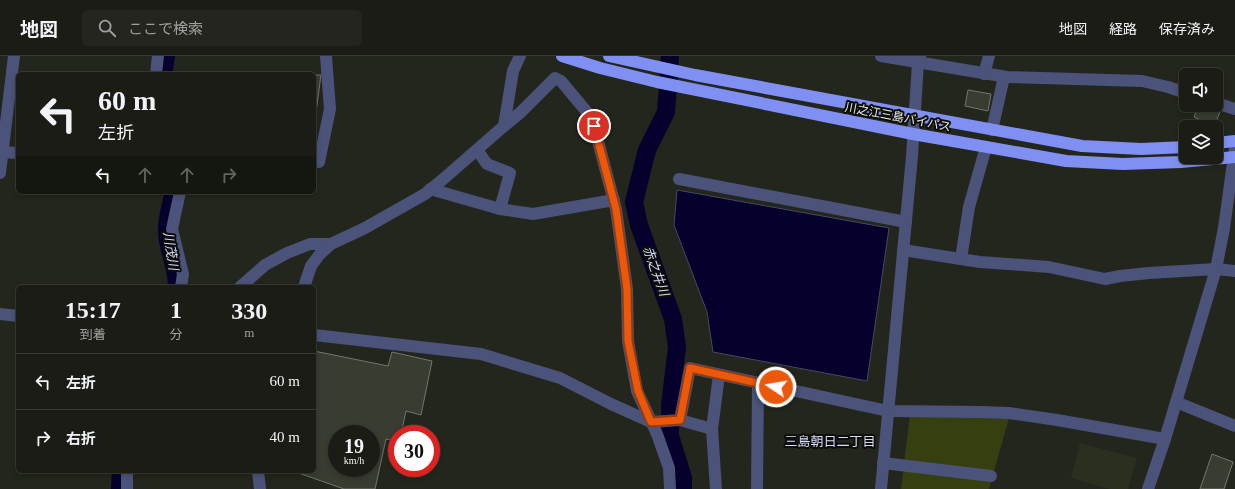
<!DOCTYPE html>
<html lang="ja">
<meta charset="utf-8">
<style>
:root{--surface:#1a1c15;--page:#23251e;--text:#f1f3f6;--muted:#9fa1a0;--line:#383a34}
body{margin:0;font-family:"Times New Roman","Noto Sans JP",serif;background:var(--page);color:var(--text);height:100vh;display:flex;flex-direction:column;font-size:15px;white-space:nowrap}
*{box-sizing:border-box;margin:0}
p{font-size:13px;color:var(--muted)}
.icon{flex:none;width:22px;height:22px;fill:none;stroke:currentColor;stroke-width:2;stroke-linecap:round;stroke-linejoin:round}
.map{position:relative;flex:1;overflow:hidden}
.drawer{position:absolute;left:16px;top:229px;width:300px;height:188px;display:flex;flex-direction:column;background:var(--surface);border-radius:6px;box-shadow:0 2px 6px #0003,0 0 0 1px var(--line)}
.drawer>*{flex:none}
.guide{position:absolute;left:16px;top:16px;width:300px;height:122px;border-radius:6px;box-shadow:0 2px 6px #0003,0 0 0 1px var(--line);background:#1a1c15;color:var(--text);overflow:hidden}
.controls{position:absolute;left:1179px;top:12px;display:grid;gap:8px}
.controls a{display:grid;place-items:center;width:44px;height:44px;border-radius:6px;background:var(--surface);box-shadow:0 2px 6px #0003,0 0 0 1px var(--line);font-size:20px}
.speed{position:absolute;left:328px;top:369px;display:flex;gap:8px;font-size:20px;font-weight:700;text-align:center}
.speed>*{display:grid;place-content:center;width:52px;height:52px;border-radius:50%;background:var(--surface);box-shadow:0 2px 6px #0003,0 0 0 1px var(--line);line-height:1}
.speed small{font-size:10px;font-weight:400}
.speed .limit{border:6px solid #d22;background:#fff;color:#111}
.pin{position:absolute;display:grid;place-items:center;width:34px;height:34px;color:#fff;margin:-17px;border:2px solid #fff;border-radius:50%;box-shadow:0 1px 4px #0007}
.me{position:absolute;width:44px;margin:-22px;rotate:282deg;stroke-linejoin:round;filter:drop-shadow(0 0 3px #0008)}
.turn{display:flex;align-items:center;gap:14px;height:84px;padding:0 16px;font-size:18px}
.turn .icon{width:52px;height:52px;stroke-width:2.5}
.turn b{display:block;font-size:28px;line-height:34px}
.lanes{display:flex;align-items:center;height:38px;padding:0 16px;background:#0003;justify-content:center;gap:20px;direction:ltr}
.lanes .off{opacity:.35}
.eta{display:flex;justify-content:space-evenly;align-items:center;height:68px;text-align:center}
.eta b{font-size:24px;font-weight:700;line-height:28px}
ul{padding:0;list-style:none}
li{display:flex;align-items:center;gap:12px;height:56px;padding:0 16px;border-top:1px solid var(--line)}
li div{flex:1}
li b{display:block;font-size:15px}
li em{font-style:normal}
header{display:flex;align-items:center;gap:24px;box-sizing:border-box;height:56px;padding:0 20px;background:var(--surface);border-bottom:1px solid var(--line)}
header strong{font-size:19px}
nav{display:flex;gap:22px;margin-inline-start:auto;font-size:14px}
.search{width:280px;height:36px;background:var(--page);display:flex;align-items:center;gap:10px;box-sizing:border-box;padding:0 14px;border-radius:6px;color:var(--muted);font-size:15px}
.map>svg:first-child{display:block}
.built{fill:#2b2f20}
.green{fill:#353f0f}
.water{fill:#05012c;stroke:#494764}
.lines{fill:none;stroke-linecap:round;stroke-linejoin:round}
.river{stroke:#05012c;stroke-width:18}
.building{fill:#393c31;stroke:#73766b;fill-rule:evenodd}
.minor{stroke:#4b537a;stroke-width:12}
.highway{stroke:#8090f2;stroke-width:12}
.route-casing{stroke:#983908;stroke-width:10}
.route{stroke:#ea580c;stroke-width:7}
.labels{text-anchor:middle;dominant-baseline:central;stroke-width:4;stroke-linejoin:round;paint-order:stroke}
.street-label{font-size:12px;fill:#e9ebe5;stroke:#0d0e0a}
.water-label{font-size:13px;font-style:italic;fill:#d3dafb;stroke:#0d0e0a}
.neighbourhood-label{font-size:13px;fill:#d6ddfa;stroke:#0d0e0a}
</style>
<header>
<strong>地図</strong>
<div class="search"><svg class="icon" aria-label="search" viewBox="0 0 24 24"><circle cx="10" cy="10" r="6"/><path d="M15 15l6 6"/></svg>ここで検索</div>
<nav><a>地図</a><a>経路</a><a>保存済み</a></nav>
</header>
<div class="map">
<svg width="1235" height="433" viewBox="0 0 1235 433">
<rect width="100%" height="100%" fill="#23261c"/>
<path class="built" d="M1080,387L1137,402L1128,433H1110L1071,422Z"/>
<path class="green" d="M910,358L1009,362L989,433H901Z"/>
<path class="water" d="M677,134L889,172L867,325L713,296L707,256L674,169Z"/>
<g class="lines">
<g class="river">
<path d="M670,0L666,56L647,94L634,146L639,169L673,263L677,291L670,349V380L683,422V433"/>
<path d="M163,18L166,0"/>
<path d="M174,136C170,152 165,169 168,185C171,201 177,214 177,231"/>
<path d="M120,433L121,415"/>
</g>
</g>
<g class="building">
<path d="M314,19H321L314,71Z"/>
<path d="M968,34L991,38L988,55L965,50Z"/>
<path d="M1199,49H1203L1220,56L1214,70L1194,61Z"/>
<path d="M314,295L388,310L392,296L432,305L421,359L406,355L401,378H397V385L386,383L375,433H344L293,415H314ZM337,378H371V412H337Z"/>
<path d="M1212,398L1233,406L1224,433H1200Z"/>
</g>
<g class="lines">
<g class="minor">
<path d="M881,0L1007,21L1142,25L1168,31L1186,37"/>
<path d="M156,18L158,0"/>
<path d="M984,18L989,0"/>
<path d="M1216,47L1235,53"/>
<path d="M504,70L521,56L555,22L561,25L586,55L594,70L616,153L627,233L628,285L637,335L657,378L669,412L670,433"/>
<path d="M992,74L1004,21"/>
<path d="M477,94L487,108L510,117L500,153"/>
<path d="M0,96L18,97"/>
<path d="M319,106L330,53L326,0"/>
<path d="M0,117L14,0"/>
<path d="M679,123L906,166"/>
<path d="M430,133L500,153L533,158L614,144"/>
<path d="M180,136L172,173L183,218L181,231"/>
<path d="M903,194L980,206L1049,211L1105,223L1120,220L1149,217L1216,213L1235,215"/>
<path d="M961,203L969,151L986,91"/>
<path d="M240,231L265,209L287,197L310,188H331"/>
<path d="M304,231L311,210L320,198L331,188L365,172L425,138L441,125L504,70L513,15L520,0"/>
<path d="M0,258L18,260"/>
<path d="M314,279L481,298L560,322L611,348L651,366L680,364L690,312L888,355L980,356L1009,357L1057,364L1165,383"/>
<path d="M1176,346L1235,370"/>
<path d="M680,364L712,373"/>
<path d="M883,407L991,420"/>
<path d="M127,415V433"/>
<path d="M258,415L260,433"/>
<path d="M716,433L712,373L719,319"/>
<path d="M757,433L758,327"/>
<path d="M881,433L912,100L918,7L920,0"/>
<path d="M1148,433L1165,383L1216,213L1224,172L1235,92"/>
</g>
<g class="highway">
<path d="M562,0L600,12L657,26L913,78L1066,105L1123,108L1181,106L1235,101"/>
<path d="M609,0L695,19L1082,90L1141,93L1186,91"/>
<path d="M1216,87L1235,85"/>
</g>
</g>
<g class="lines">
<defs>
<path id="route" d="M594,70L616,153L627,233L628,285L638,335L651,366L680,364L690,312L776,331"/>
</defs>
<use href="#route" class="route-casing"/>
<use href="#route" class="route"/>
</g>
<g class="labels">
<g class="street-label">
<text transform="translate(898 61) rotate(11)">川之江三島バイパス</text>
</g>
<g class="water-label">
<text transform="translate(171 195) rotate(81)">川茂川</text>
<text transform="translate(656 215) rotate(70)">赤之井川</text>
</g>
<g class="neighbourhood-label">
<text x="830" y="385">三島朝日二丁目</text>
</g>
</g>
</svg>
<div class="controls">
<a><svg class="icon" aria-label="sound" viewBox="0 0 24 24"><path d="M4 9h4l5-4v14l-5-4H4zM17 9q2 3 0 6"/></svg></a>
<a><svg class="icon" aria-label="layers" viewBox="0 0 24 24"><path d="M12 4l9 5-9 5-9-5zM3 14l9 5 9-5"/></svg></a>
</div>
<div class="speed"><div>19<small>km/h</small></div><div class="limit">30</div></div>
<div class="pin" style="left:594px;top:70px;background:#d93025"><svg class="icon" aria-label="arrive" viewBox="0 0 24 24"><path d="M6 21V4h12l-3 4 3 4H6"/></svg></div>
<svg class="me" style="left:776px;top:331px" viewBox="-20 -20 40 40"><circle r="17" fill="#ea580c" stroke="#fff" stroke-width="3"/><path d="M0-11L8 9 0 5-8 9z" fill="#fff"/></svg>
<div class="guide">
<div class="turn"><svg class="icon" aria-label="left" viewBox="0 0 24 24"><path d="M17 20v-9H6M10 6l-5 5 5 5"/></svg><div><b>60 m</b>左折</div></div>
<div class="lanes"><svg class="icon" aria-label="left" viewBox="0 0 24 24"><path d="M17 20v-9H6M10 6l-5 5 5 5"/></svg><svg class="icon off" aria-label="ahead" viewBox="0 0 24 24"><path d="M12 20V5M6 11l6-6 6 6"/></svg><svg class="icon off" aria-label="ahead" viewBox="0 0 24 24"><path d="M12 20V5M6 11l6-6 6 6"/></svg><svg class="icon off" aria-label="right" viewBox="0 0 24 24"><path d="M7 20v-9h11M14 6l5 5-5 5"/></svg></div>
</div>
<section class="drawer">
<div class="eta">
<div><b>15:17</b><p>到着</p></div>
<div><b>1</b><p>分</p></div>
<div><b>330</b><p>m</p></div>
</div>
<ul>
<li><svg class="icon" aria-label="left" viewBox="0 0 24 24"><path d="M17 20v-9H6M10 6l-5 5 5 5"/></svg><div><b>左折</b></div><em>60 m</em></li>
<li><svg class="icon" aria-label="right" viewBox="0 0 24 24"><path d="M7 20v-9h11M14 6l5 5-5 5"/></svg><div><b>右折</b></div><em>40 m</em></li>
</ul>
</section>
</div>
